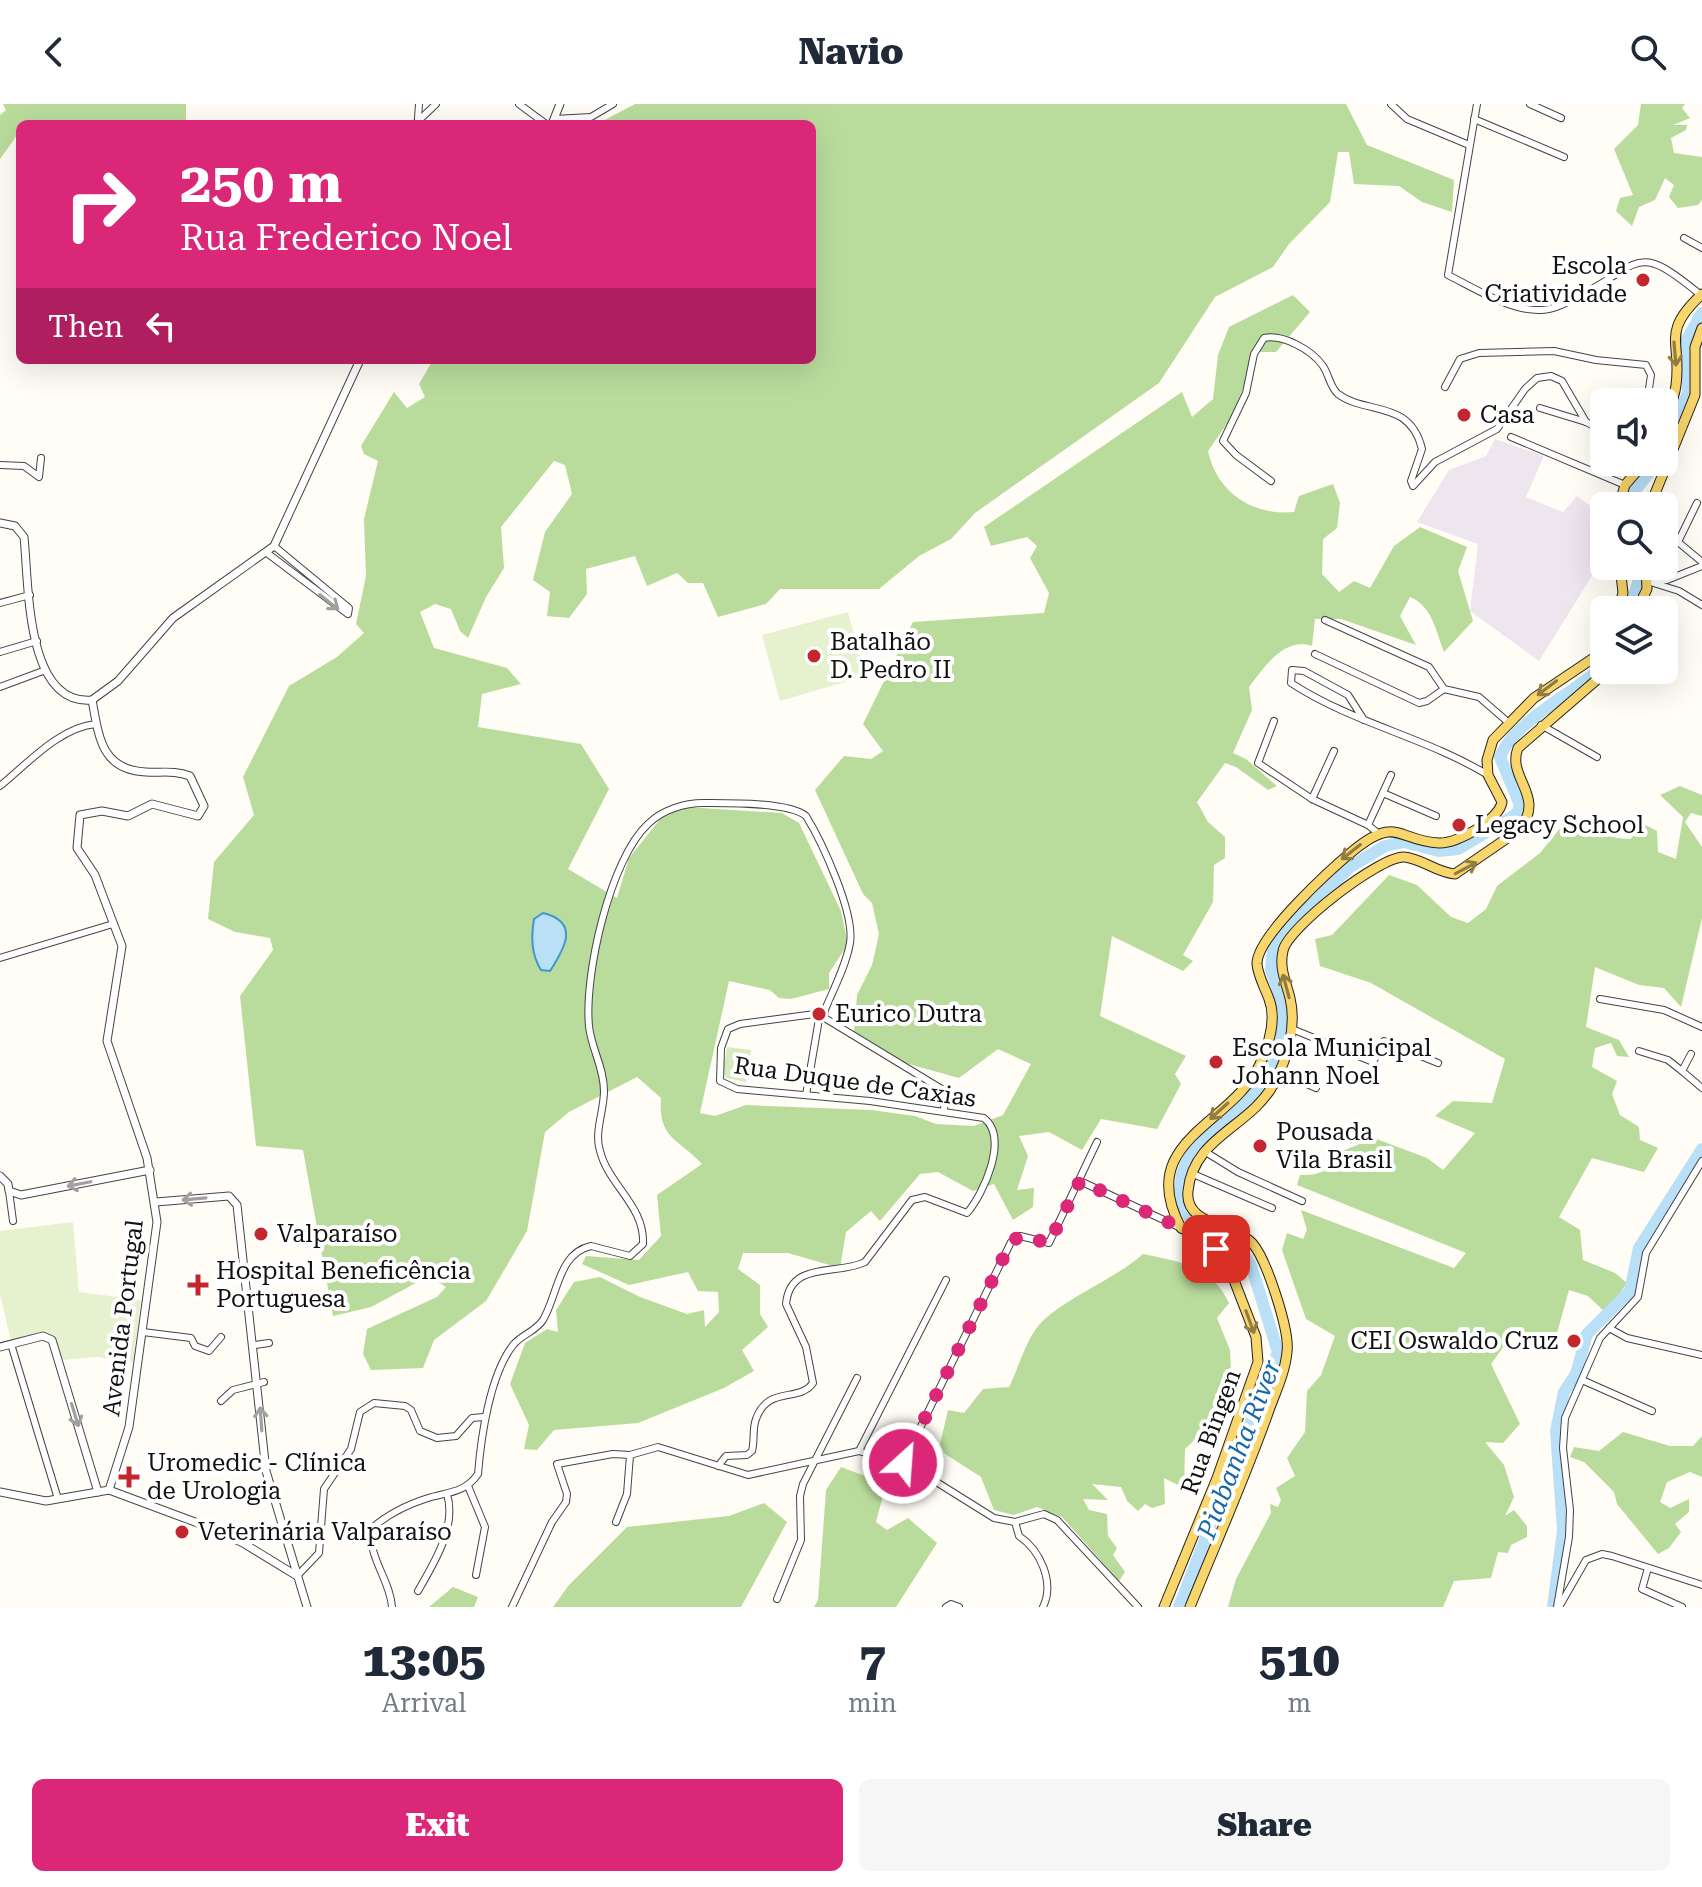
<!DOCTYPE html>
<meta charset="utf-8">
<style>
:root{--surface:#fff;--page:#f6f6f7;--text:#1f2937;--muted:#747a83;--accent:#db2777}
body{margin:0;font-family:"Roboto Serif",serif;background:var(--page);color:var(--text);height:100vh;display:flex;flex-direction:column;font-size:30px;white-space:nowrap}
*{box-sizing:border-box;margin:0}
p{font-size:26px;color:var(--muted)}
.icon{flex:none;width:44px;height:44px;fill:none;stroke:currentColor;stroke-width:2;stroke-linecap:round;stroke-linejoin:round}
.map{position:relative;height:1503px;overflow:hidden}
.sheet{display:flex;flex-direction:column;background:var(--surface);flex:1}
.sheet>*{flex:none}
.banner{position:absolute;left:16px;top:16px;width:800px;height:244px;border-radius:12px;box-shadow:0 8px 32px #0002;background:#db2777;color:#fff;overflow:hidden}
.fabs{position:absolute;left:1590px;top:284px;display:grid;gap:16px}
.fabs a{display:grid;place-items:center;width:88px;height:88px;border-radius:12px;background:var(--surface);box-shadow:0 8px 32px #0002;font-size:40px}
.pin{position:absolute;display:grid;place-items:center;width:68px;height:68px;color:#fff;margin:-34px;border-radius:16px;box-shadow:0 4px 12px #0006}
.me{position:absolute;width:88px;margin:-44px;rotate:26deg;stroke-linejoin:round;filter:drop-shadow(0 0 6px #0008)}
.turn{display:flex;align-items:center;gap:28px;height:168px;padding:0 32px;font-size:36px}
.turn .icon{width:104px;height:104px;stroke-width:2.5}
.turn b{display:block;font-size:56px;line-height:68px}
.then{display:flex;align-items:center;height:76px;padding:0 32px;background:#0003;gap:16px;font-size:30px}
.eta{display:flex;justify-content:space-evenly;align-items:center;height:136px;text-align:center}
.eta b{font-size:48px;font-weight:800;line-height:56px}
.cta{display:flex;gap:16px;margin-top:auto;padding:16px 32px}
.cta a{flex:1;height:92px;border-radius:12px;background:var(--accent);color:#fff;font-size:32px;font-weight:800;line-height:92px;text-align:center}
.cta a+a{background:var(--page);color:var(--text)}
header{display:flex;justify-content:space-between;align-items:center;height:104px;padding:0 32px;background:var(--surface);font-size:36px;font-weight:800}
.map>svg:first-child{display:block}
.industrial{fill:#eee6ef}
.green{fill:#d5ebbd}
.forest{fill:#b9dc9c}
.pitch{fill:#e6f2cf}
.water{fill:#b9e0f7;stroke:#3f96cf;stroke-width:2}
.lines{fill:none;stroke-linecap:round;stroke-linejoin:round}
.river{stroke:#b9e0f7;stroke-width:12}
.minor-casing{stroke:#444;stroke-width:8}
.tertiary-casing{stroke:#444;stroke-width:9}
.primary-casing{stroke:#222;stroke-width:11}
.minor{stroke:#fff;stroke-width:6}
.tertiary{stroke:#fff;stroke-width:7}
.primary{stroke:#f9d66b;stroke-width:9}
.oneway{stroke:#917d42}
.oneway2{stroke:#a0a0a0}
.route{stroke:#db2777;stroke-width:14;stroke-dasharray:0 25.2}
.poi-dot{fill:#c4262e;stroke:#fff;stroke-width:3}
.labels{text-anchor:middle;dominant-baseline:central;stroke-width:8;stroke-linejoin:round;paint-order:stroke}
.poi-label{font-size:24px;fill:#111;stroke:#fff;text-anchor:start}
.street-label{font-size:24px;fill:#111;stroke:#fff}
.water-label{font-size:26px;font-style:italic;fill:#1768a6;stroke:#fff}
</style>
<header><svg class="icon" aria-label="back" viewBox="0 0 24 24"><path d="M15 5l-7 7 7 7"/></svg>Navio<svg class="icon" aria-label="search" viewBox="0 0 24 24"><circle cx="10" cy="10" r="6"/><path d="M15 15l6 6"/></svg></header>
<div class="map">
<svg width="1702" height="1503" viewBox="0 0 1702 1503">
<rect width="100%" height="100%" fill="#fffdf5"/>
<path class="industrial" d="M1495,335L1544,352L1526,393L1563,408L1577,392L1604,412L1600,459L1539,557L1470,507L1478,440L1417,418L1449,366L1486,352Z"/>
<path class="green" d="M727,943L751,946L746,978L726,974L723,965Z"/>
<g class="forest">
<path d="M3,0H186V20H20V27L0,55V11L6,6Z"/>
<path d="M635,0H1346L1367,41L1454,76L1452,108L1422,98L1399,82L1354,80L1349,48H1338L1330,98L1289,140L1273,163L1215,193L1159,279L975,409L951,435L919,452L879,485H780L766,500L718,513L703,479H688L677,469L647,482L635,452L586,465L587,490L569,514L547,512L550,488L533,476L545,428L572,390L565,361L554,357L501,423L504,464L486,493L468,534L460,527L451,505L435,500L420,508L434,544L507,564L521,580L482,590L478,623L581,640L609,685L568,765L617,794L629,754L661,714L685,703L782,709L799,719L841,807L848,840L829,869V885L791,895L779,894L770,886L729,877L700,1009L715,1012L746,1001L871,1006L915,1012L936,1020L974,1022L1003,1011L1031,960L998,945L959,974L905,959L854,928L857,891L872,861L879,830L872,799L863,790L815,686L844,652L871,655L883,647L863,620L913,518L1044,509L1049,489L1030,454L1037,442L1027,433L991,442L984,423L1182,288L1192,313L1213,295L1218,251L1229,223L1293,191L1310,208L1276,248H1258L1231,314L1208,347C1217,389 1253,412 1294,408L1299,392L1333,380L1340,399L1337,424L1323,435L1322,470L1339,488L1354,477L1370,484L1394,442L1420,423L1467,443L1458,467L1473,517L1444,548C1436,527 1432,502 1410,493L1400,512L1416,541L1341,515H1315L1312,542C1284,533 1264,563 1249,583L1252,606L1233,649L1246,655L1277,682L1268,686L1236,663L1225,659L1197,698L1208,718L1225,733V754L1214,761L1213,798L1183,851L1193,857L1183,867L1112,832L1100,912L1186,952L1175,970L1181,980L1157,1025L1101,1015L1082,1046L1049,1028L1019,1032L1028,1052L1017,1086L1034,1084L1033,1103L1013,1116L994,1080L973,1087L938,1068L920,1070L880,1117L871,1107L846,1128L840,1164L788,1149H743L738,1165L760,1181V1210L768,1223L742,1246L754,1267L724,1284L638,1319L554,1326L537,1346L524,1345L529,1321L510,1280L525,1239L547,1225L558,1228L556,1206L574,1178L600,1173L640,1193L687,1210L704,1206L705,1223L719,1208L718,1188L698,1187L688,1168L629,1181L582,1160L586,1152L639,1156L661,1132L657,1091L702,1060C678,1034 658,1035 661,994L637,973L569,1008L545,1028L527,1127L486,1197L434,1236L423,1264L371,1266L363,1250L367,1225L437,1193L446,1183L429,1172L371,1203L333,1212L303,1046L256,1042L240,892L273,846L270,834L235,828L208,815L214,758L254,711L243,673L289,582L337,553L364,529L356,520L366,472L364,415L378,357L364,350L361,342L394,288L407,304L425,293L419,280L433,256H812V20H597Z"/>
<path d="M1641,0H1685L1682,4L1690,14L1673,21H1687L1686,26L1671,34L1674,49L1702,53V96L1698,101L1678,104L1669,93L1674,81L1665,74L1655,96L1639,103L1632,122L1616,107L1620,94L1633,91L1614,45L1638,21Z"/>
<path d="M1680,682L1702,691V712L1691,709L1685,718L1702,743V814L1681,903L1664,884L1639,881L1595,863L1586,923L1619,936L1629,953L1617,952L1611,939L1595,944L1592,963L1617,977L1612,990L1620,1011L1639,1023L1640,1036L1658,1044L1644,1068L1592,1054L1559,1113L1580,1126L1583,1156L1615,1169L1627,1179L1606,1209L1588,1192L1569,1186L1552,1247L1513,1230L1491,1260L1520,1320L1503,1339L1485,1338L1504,1361L1514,1393L1505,1412L1514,1406L1527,1422V1433L1511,1441L1508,1449L1498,1448L1491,1474L1454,1477L1443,1503H1228L1236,1475L1271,1409L1270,1400L1278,1403L1281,1396L1276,1384L1295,1372L1287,1354L1305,1328L1307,1287L1321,1271L1335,1232L1306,1215L1282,1146L1287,1129L1303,1135L1307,1126L1301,1106L1454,1164L1466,1149L1297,1081L1300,1071C1320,1071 1327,1069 1335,1050L1374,1034L1427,1054L1443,1066L1475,1029L1435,1012L1453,997L1492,999L1505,955L1371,879L1320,862L1315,835L1332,831L1389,771L1417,781L1451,813L1468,819L1486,805L1497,782L1540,749L1565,718C1589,724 1606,735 1631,735L1638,717L1657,727L1658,748L1676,755L1683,713L1660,691Z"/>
<path d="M1143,1150C1181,1158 1211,1161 1229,1199L1217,1214L1230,1246L1231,1268L1209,1322L1185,1345L1184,1384L1164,1374L1165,1400L1152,1404L1145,1400L1138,1407L1127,1397L1121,1383L1092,1380L1108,1396L1083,1395L1089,1406L1107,1410L1108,1432L1117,1444L1113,1451L1125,1468L1119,1477L1062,1413L1037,1403L1014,1411L994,1406L981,1373L945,1350L940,1340L948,1306L964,1309L983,1285L1009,1283C1018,1265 1026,1236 1039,1221C1062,1195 1114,1176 1143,1150Z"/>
<path d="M1623,1328L1670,1342H1693L1702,1332V1373L1690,1368L1667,1378L1660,1398L1670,1404L1689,1395V1408L1675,1420L1681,1428L1669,1444L1658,1450L1617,1400L1614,1388L1584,1358L1570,1353L1574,1343L1599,1347Z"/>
<path d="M841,1363L886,1380L876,1418L887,1426L908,1414L937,1439L896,1503H814L818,1496L826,1386Z"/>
<path d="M764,1399L787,1418L741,1503H553L569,1481L627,1423L729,1412Z"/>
<path d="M453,1483L478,1493L474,1503H429Z"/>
</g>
<g class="pitch">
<path d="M848,508L865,572L780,597L762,531Z"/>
<path d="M73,1118L79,1188L141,1196L133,1259L97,1253L62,1256L56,1236L46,1228L11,1237L0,1190V1127Z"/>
</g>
<path class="water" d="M543,809C580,818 565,844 550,867L541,866C531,850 531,833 534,815Z"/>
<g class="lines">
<g class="river">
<path d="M1664,345L1688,289L1686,237L1702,209"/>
<path d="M1629,402L1631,392L1657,358"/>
<path d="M1630,506L1639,475L1634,462"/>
<path d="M1179,1503L1278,1248L1251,1161L1236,1141L1189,1113L1179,1096L1182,1070L1192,1047L1264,981L1279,941L1284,907L1271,865L1273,847L1280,832L1350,763L1385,742L1404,738L1439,747L1458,745L1517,710L1520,701L1500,653C1515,616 1575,589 1604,561"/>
<path d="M1553,1503L1563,1426L1556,1327L1564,1288L1576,1270L1587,1230L1630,1187L1639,1144L1702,1045"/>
</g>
<defs>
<g id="minor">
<path d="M519,0L546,20"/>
<path d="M1391,0L1407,15L1469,41"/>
<path d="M1477,0L1448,171C1474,184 1510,207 1540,206C1553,206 1564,200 1575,194C1644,160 1633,135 1702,192"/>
<path d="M1530,0L1561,14"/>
<path d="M418,14L419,0"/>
<path d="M554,15L591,13L613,0"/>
<path d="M1474,15L1564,53"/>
<path d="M415,20L436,0"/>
<path d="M1684,134L1702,144"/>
<path d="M1445,283L1460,255L1479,249L1554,247L1596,256L1646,261L1651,271L1647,298"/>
<path d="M1540,304L1586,318"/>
<path d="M1511,333L1625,381"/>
<path d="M0,361L24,362L39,373L41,354"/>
<path d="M1271,377L1236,351L1223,337L1246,289L1254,250L1264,234C1283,230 1312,246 1323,262C1329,271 1330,283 1338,290C1366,311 1410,295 1422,345L1411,377L1413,382L1435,358L1497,325L1525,285L1537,274L1551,272L1562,277L1586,318L1604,327"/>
<path d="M1697,399L1678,438L1702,458"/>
<path d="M267,449L348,510L349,504L274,442"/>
<path d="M1647,477L1679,487L1702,501"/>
<path d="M1655,477L1667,476L1702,462"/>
<path d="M0,499L30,491"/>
<path d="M1325,516L1429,563L1444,585L1479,593L1509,619"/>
<path d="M0,548L37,537"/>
<path d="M1315,550L1419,599L1427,597L1444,585"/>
<path d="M0,583L43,567"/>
<path d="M1364,616L1348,591L1304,567L1292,566L1291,579C1352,619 1425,633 1488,671"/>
<path d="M1274,617L1258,659L1312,695L1368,721L1379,730"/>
<path d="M1541,621L1597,653"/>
<path d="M0,682C27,660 60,623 96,620"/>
<path d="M1383,689L1436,712"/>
<path d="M1312,695L1334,647"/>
<path d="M1368,721L1391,671"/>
<path d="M0,854L113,820"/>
<path d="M1600,895L1664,906L1702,923"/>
<circle cx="820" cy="910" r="4.5"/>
<path d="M823,913L945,987L944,1006"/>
<path d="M1292,925L1373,958L1384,937L1438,959"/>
<path d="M1639,947L1668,956L1682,967"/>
<path d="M1691,950L1682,967L1702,984"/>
<path d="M1280,968L1316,984"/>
<path d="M806,991L819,915"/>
<path d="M1204,1047L1238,1068L1302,1097"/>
<path d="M1193,1070L1272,1104"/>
<path d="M1080,1077L1181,1124"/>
<path d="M9,1087L13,1117"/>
<path d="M1609,1224L1627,1234L1702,1251"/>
<path d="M143,1228L191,1234L195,1242L209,1247L221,1233"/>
<path d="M11,1240L58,1395"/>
<path d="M255,1241L269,1239"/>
<path d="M1582,1276L1652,1307"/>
<path d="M221,1297L233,1286L264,1278"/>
<path d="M859,1347L946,1176"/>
<path d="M903,1359L1011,1138L1020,1132L1049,1139L1097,1038"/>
<path d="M718,1362L726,1352L747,1351L752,1347C755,1336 752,1325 756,1315C768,1281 799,1299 813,1279L806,1243L786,1200C790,1156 837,1172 865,1158L912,1096L925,1093L967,1109C984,1089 1009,1034 984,1014L870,997L737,985L720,977L721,944L728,925L740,920L815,910"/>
<path d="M468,1382L485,1423L476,1471"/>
<path d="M616,1418L627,1390L630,1351"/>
<path d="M1015,1418L1019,1432C1040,1446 1055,1478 1043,1503"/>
<path d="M1648,1464L1642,1485L1682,1503"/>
<path d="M297,1472L319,1449L324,1385L351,1345L360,1308L374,1299L405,1302L411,1306L420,1327L437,1334L456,1332L472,1314L484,1313"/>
<path d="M418,1487C434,1459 457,1423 447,1390"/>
<path d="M777,1495L801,1436L800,1392L803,1380L857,1274"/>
<path d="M392,1503C390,1475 367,1453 372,1424C387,1411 409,1400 428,1394C448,1388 465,1389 478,1370C481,1333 490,1269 514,1240C523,1230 536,1227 543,1216C558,1191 558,1149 591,1142L630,1152L643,1140C645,1102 609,1082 600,1047C594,1028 604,1007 604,987C604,963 591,944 589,922C584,871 610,755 648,720C662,706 684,699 704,699C727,699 789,698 806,712C822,738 855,809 850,839C846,862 833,886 824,908"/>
<path d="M512,1503L552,1418L566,1398L567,1390L557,1360L613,1350L630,1351L658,1343L748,1371L859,1347L914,1364L994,1414L1015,1418L1044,1410L1057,1416L1138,1503"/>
<path d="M946,1503L951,1500L959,1503"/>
<path d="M1557,1503L1569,1433L1570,1406L1563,1344L1565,1314L1600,1234L1638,1193L1646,1149L1702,1057"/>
<path d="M1559,1503L1586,1456L1602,1450L1612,1452L1702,1481"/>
</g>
<g id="tertiary">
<path d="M552,20L560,0"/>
<path d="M0,419L15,422L24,433C29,479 25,602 92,596L118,577L173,514L274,442L360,256"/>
<path d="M92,596C99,633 101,666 146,668C162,669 174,666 190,672L204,702L198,712L152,700L128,712L102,707L80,711L77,744L95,771L122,842L107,937L147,1054L157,1118L129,1323L109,1386"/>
<path d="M0,1072L8,1080L9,1087L21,1091L150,1066"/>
<path d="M156,1098L229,1092L237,1101L266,1367L307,1503"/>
<path d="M0,1243L43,1232L52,1236L98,1388"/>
<path d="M0,1388L46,1397L109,1386L203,1421L243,1439L297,1472"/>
</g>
<g id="primary">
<path d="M1664,317C1669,305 1675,293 1676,281C1682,237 1660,229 1702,190"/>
<path d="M1619,402L1625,381L1645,358"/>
<path d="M1650,402L1695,291V243L1702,224"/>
<path d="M1618,506L1623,489L1620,462"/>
<path d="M1637,506L1647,485L1646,462"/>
<path d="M1164,1503L1217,1374L1258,1258L1256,1233L1227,1158L1202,1134L1181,1124C1134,1036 1233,1021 1260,960C1269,940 1277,916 1269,895C1265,884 1258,872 1257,860C1256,833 1332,764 1354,746C1397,711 1398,737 1439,739C1457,740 1499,716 1502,698L1488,671L1487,656L1493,636L1534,594L1595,553L1604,534"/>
<path d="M1190,1503C1216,1439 1244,1376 1267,1312C1274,1291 1285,1270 1287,1248C1290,1227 1267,1157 1253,1140C1234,1119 1184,1122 1188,1087C1193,1033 1250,1023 1273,981C1287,956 1297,923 1290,894C1286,878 1279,864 1283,847C1287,824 1380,752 1404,753C1421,754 1437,769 1455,770L1519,726C1547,692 1506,674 1518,644L1608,566"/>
</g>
</defs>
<use href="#minor" class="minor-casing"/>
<use href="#tertiary" class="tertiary-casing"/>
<use href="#primary" class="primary-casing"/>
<use href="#minor" class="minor"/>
<use href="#tertiary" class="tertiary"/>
<use href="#primary" class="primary"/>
</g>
<defs><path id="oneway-shaft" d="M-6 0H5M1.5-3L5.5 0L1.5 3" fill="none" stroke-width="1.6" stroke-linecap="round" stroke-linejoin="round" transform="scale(2)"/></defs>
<g class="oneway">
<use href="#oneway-shaft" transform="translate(1675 250) rotate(85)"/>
<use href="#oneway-shaft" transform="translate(1547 584) rotate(143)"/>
<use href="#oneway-shaft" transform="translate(1351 748) rotate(142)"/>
<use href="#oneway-shaft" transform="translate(1466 764) rotate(-28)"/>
<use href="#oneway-shaft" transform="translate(1286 882) rotate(-105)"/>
<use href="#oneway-shaft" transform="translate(1219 1007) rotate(138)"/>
<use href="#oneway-shaft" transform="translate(1250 1218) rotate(70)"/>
</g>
<g class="oneway2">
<use href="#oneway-shaft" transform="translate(329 498) rotate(38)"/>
<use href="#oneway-shaft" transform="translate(79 1080) rotate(169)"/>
<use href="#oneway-shaft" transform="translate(194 1095) rotate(175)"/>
<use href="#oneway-shaft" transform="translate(75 1311) rotate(73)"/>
<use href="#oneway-shaft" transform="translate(261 1315) rotate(-94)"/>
</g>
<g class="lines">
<path class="route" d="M903,1359L1011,1138L1020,1132L1049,1139L1080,1077L1202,1134L1216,1145"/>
</g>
<g class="poi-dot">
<circle cx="1643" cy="176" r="8"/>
<circle cx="1464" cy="311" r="8"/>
<circle cx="814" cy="552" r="8"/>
<circle cx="1459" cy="721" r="8"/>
<circle cx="819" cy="910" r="8"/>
<circle cx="1216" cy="958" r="8"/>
<circle cx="1260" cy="1042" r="8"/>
<circle cx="261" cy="1130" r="8"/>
<path d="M194 1169h8v8h8v8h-8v8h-8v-8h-8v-8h8z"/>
<circle cx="1574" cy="1237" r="8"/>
<path d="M125 1361h8v8h8v8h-8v8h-8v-8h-8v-8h8z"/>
<circle cx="182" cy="1428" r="8"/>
</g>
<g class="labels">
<g class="poi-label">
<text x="1627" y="162" text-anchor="end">Escola<tspan x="1627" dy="28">Criatividade</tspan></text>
<text x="1480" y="311">Casa</text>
<text x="830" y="538">Batalhão<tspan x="830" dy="28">D. Pedro II</tspan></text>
<text x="1475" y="721">Legacy School</text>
<text x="835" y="910">Eurico Dutra</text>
<text x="1232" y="944">Escola Municipal<tspan x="1232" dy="28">Johann Noel</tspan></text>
<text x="1276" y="1028">Pousada<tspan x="1276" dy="28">Vila Brasil</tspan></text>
<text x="277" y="1130">Valparaíso</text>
<text x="216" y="1167">Hospital Beneficência<tspan x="216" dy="28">Portuguesa</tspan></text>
<text x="1558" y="1237" text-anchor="end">CEI Oswaldo Cruz</text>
<text x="147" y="1359">Uromedic - Clínica<tspan x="147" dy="28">de Urologia</tspan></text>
<text x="198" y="1428">Veterinária Valparaíso</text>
</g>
<g class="street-label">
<text transform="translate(855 978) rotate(8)">Rua Duque de Caxias</text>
<text transform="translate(123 1214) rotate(-83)">Avenida Portugal</text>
<text transform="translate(1211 1328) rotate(-70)">Rua Bingen</text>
</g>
<g class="water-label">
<text transform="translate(1239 1345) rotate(-69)">Piabanha River</text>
</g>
</g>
</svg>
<div class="fabs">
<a><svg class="icon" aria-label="sound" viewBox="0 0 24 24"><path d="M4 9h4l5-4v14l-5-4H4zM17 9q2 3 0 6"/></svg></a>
<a><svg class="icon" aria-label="search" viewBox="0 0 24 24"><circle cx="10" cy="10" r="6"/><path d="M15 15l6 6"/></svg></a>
<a><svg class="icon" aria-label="layers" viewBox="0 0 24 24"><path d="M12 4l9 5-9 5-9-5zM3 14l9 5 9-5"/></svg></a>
</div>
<div class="pin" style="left:1216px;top:1145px;background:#d93025"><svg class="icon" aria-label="arrive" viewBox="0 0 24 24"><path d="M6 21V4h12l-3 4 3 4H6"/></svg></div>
<svg class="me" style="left:903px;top:1359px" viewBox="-20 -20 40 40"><circle r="17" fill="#db2777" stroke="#fff" stroke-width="3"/><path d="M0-11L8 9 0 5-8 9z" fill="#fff"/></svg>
<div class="banner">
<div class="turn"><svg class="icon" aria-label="right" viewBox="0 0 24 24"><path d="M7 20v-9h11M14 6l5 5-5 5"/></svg><div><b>250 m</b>Rua Frederico Noel</div></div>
<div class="then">Then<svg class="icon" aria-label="left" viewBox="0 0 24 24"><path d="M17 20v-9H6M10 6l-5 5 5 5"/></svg></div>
</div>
</div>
<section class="sheet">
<div class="eta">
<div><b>13:05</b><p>Arrival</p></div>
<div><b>7</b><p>min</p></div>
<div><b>510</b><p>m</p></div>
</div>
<div class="cta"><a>Exit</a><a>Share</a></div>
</section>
